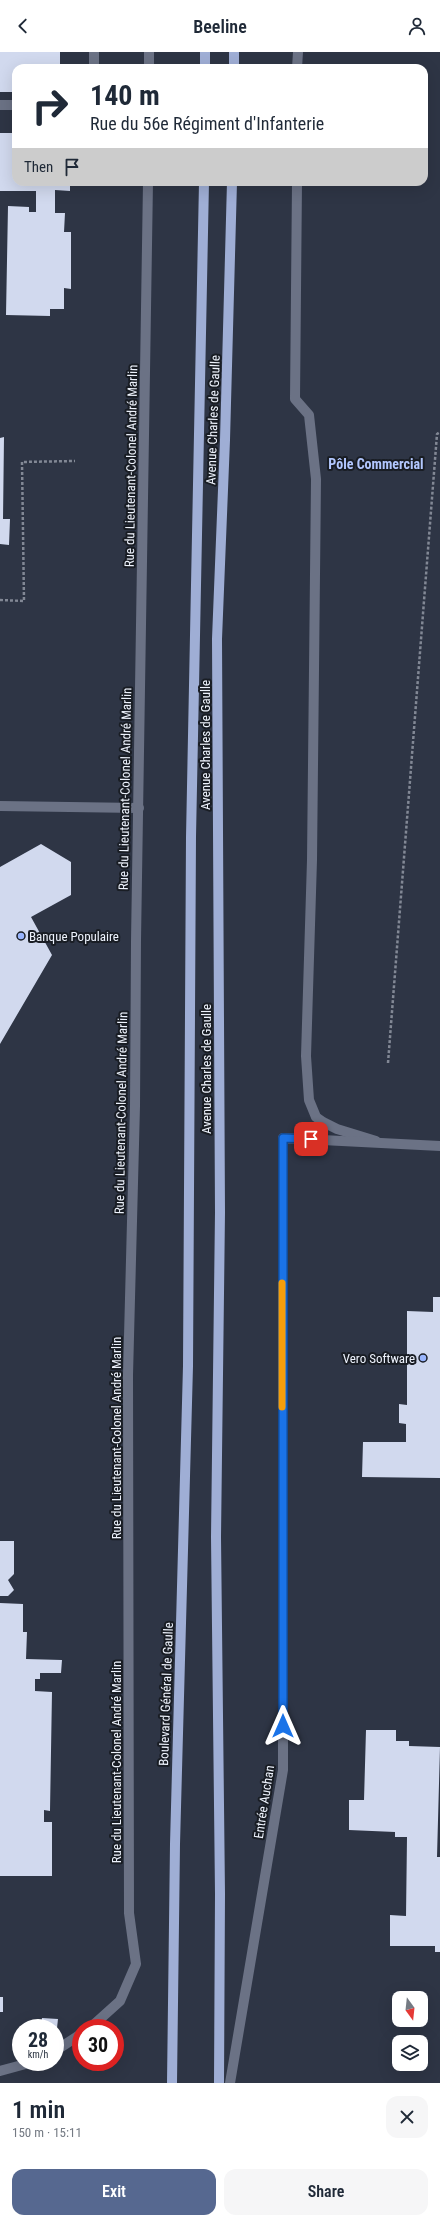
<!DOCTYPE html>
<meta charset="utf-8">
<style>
:root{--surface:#fff;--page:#f6f6f7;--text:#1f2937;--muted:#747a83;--accent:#566890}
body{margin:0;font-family:"Roboto Condensed",sans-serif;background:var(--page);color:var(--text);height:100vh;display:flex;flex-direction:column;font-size:15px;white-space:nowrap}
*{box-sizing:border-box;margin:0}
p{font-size:13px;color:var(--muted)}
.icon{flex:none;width:22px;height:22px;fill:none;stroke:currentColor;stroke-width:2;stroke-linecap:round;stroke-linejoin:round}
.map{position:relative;height:2031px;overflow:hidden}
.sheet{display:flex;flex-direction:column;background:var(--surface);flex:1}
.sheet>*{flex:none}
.banner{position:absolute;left:12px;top:12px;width:416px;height:122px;border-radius:12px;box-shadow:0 4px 16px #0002;background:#fff;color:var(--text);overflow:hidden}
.needle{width:26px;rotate:165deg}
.tools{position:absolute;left:392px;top:1939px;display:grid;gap:8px}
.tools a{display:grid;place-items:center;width:36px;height:36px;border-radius:8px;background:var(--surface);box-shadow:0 4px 16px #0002;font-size:20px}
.speed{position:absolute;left:12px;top:1967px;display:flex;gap:8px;font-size:20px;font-weight:700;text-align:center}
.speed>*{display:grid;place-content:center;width:52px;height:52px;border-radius:50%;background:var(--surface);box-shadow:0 4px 16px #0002;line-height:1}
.speed small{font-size:10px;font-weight:400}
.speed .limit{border:6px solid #d22;background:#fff;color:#111}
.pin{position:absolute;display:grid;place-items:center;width:34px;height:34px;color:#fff;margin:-17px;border-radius:8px;box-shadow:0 2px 6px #0006}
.me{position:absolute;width:44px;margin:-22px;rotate:0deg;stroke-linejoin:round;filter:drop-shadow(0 0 3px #0008)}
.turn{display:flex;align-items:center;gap:14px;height:84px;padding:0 12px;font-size:18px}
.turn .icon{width:52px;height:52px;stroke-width:2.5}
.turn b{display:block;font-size:28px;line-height:34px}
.then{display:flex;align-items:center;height:38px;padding:0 12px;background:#0003;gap:8px;font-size:15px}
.round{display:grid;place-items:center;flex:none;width:42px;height:42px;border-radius:12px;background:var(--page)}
.headline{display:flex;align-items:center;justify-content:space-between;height:68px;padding:0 12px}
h1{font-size:24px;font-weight:600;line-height:30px}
.primary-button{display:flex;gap:8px;margin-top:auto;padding:8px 12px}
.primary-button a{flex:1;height:46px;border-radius:12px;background:var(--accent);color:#fff;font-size:16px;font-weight:600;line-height:46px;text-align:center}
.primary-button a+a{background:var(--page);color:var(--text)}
header{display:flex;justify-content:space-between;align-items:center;height:52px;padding:0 12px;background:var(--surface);font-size:18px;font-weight:600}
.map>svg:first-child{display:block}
.building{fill:#d1d9ee}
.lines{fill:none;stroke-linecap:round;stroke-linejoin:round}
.path{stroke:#828895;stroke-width:2.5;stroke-dasharray:3 2;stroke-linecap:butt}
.service{stroke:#6b7285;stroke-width:10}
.minor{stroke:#6b7285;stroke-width:10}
.primary{stroke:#9faed5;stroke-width:10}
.route-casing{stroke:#114b97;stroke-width:10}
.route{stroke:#1a73e8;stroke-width:7}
.slow{stroke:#f59e0b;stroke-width:7}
.poi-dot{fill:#99b5fd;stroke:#191d24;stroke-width:1.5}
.labels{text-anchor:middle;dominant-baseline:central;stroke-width:4;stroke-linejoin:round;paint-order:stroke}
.street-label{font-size:13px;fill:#edf2fc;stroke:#191d24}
.poi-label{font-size:13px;fill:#edf2fc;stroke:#191d24;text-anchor:start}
.neighbourhood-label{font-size:14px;font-weight:bold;fill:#b3c8ff;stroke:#191d24}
</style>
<header><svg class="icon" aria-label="back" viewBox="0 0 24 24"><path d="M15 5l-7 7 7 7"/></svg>Beeline<svg class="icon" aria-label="person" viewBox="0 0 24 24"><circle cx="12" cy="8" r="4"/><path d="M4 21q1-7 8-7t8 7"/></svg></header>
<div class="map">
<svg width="440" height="2031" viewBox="0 0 440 2031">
<rect width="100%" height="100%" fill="#2e3545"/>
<g class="building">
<path d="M0,0H60V16H16V40H0Z"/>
<path d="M0,81H16V130H70V139L55,138V161H65L64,180H71V237L64,236V257H50V264L6,263L8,154L29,155V160H36V139H0Z"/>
<path d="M4,385L3,467H10L9,493L0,492V386Z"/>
<path d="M41,792L71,810V843L31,865L52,903L0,992V815Z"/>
<path d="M433,1245H440V1426L362,1425L363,1390H406V1372L399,1371V1352L407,1353V1259L433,1260Z"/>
<path d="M0,1489H14V1522L8,1528L14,1538L8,1544H0Z"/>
<path d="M0,1551L23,1552V1580H27L26,1607L62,1608L61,1621H40V1627H35V1639L52,1640L50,1759L44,1758V1770H52V1824H0Z"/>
<path d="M366,1678H396V1689H409V1694L440,1695L437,1805H440V1900H435V1894H390V1863L406,1864L407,1785H395V1780L349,1778V1748H364Z"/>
<rect x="0" y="1945" width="3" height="15"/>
<path d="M42,1966L58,1967L57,1976H41Z"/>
</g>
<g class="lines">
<g class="path">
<path d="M0,548L24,549L22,410L75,409"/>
<path d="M388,1011L437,382L440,380"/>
</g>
<g class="service">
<path d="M94,0V16"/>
<path d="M297,16L298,0"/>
<path d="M0,53H16"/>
<path d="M297,130L295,347L309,363L316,427L312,808L306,1004L309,1048L316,1065L323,1070L337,1077L376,1089"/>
</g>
<g class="minor">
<path d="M149,16V0"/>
<path d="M0,754L139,756"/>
<path d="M90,1976L120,1949L136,1912L129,1861L128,1323L135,1054L136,889L148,130"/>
<path d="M55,1999L81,1982"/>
<path d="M0,2019L33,2010"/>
<path d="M230,2031L283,1718V1086L440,1094"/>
</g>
<g class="primary">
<path d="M205,16V0"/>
<path d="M234,16V0"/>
<path d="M172,2031L175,1792L188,1314L191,785L204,130"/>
<path d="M219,2031L220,1842L216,1485L220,1160L217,587L225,388L232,130"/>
</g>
</g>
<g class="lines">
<defs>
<path id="route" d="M283,1674V1086L311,1087"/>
</defs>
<use href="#route" class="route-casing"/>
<use href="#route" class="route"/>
<path class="slow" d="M282,1355V1231"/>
</g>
<g class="poi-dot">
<circle cx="21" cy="884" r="4"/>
<circle cx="423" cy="1306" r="4"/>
</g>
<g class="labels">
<g class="street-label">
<text transform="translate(213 368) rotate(-88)">Avenue Charles de Gaulle</text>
<text transform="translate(131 414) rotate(-89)">Rue du Lieutenant-Colonel André Marlin</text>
<text transform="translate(205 693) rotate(-90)">Avenue Charles de Gaulle</text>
<text transform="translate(125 737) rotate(-89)">Rue du Lieutenant-Colonel André Marlin</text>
<text transform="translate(206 1017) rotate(-90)">Avenue Charles de Gaulle</text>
<text transform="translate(121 1061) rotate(-89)">Rue du Lieutenant-Colonel André Marlin</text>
<text transform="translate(116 1386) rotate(-90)">Rue du Lieutenant-Colonel André Marlin</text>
<text transform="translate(166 1642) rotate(-88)">Boulevard Général de Gaulle</text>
<text transform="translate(116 1710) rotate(-90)">Rue du Lieutenant-Colonel André Marlin</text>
<text transform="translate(264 1750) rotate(-81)">Entrée Auchan</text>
</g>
<g class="poi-label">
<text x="29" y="884">Banque Populaire</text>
<text x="415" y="1306" text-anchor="end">Vero Software</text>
</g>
<g class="neighbourhood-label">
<text x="376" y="412">Pôle Commercial</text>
</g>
</g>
</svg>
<div class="tools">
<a><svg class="needle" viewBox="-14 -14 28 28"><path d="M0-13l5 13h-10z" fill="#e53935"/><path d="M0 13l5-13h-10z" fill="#747a83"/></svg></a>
<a><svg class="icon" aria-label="layers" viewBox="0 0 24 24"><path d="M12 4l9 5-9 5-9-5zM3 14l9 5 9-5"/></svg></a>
</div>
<div class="speed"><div>28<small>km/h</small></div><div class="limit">30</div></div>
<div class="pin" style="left:311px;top:1087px;background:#d93025"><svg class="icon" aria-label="arrive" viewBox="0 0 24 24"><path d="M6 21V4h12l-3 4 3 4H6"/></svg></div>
<svg class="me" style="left:283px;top:1674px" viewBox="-20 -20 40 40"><path d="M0-17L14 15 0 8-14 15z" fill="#1a73e8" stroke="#fff" stroke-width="4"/></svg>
<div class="banner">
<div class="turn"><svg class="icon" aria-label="right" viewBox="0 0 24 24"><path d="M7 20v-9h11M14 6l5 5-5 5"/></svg><div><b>140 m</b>Rue du 56e Régiment d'Infanterie</div></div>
<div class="then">Then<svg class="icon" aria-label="arrive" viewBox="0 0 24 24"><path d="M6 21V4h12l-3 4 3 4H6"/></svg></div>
</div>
</div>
<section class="sheet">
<div class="headline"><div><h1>1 min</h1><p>150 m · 15:11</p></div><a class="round"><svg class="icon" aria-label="close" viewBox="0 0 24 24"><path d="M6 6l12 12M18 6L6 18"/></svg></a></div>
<div class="primary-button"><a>Exit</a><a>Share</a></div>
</section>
